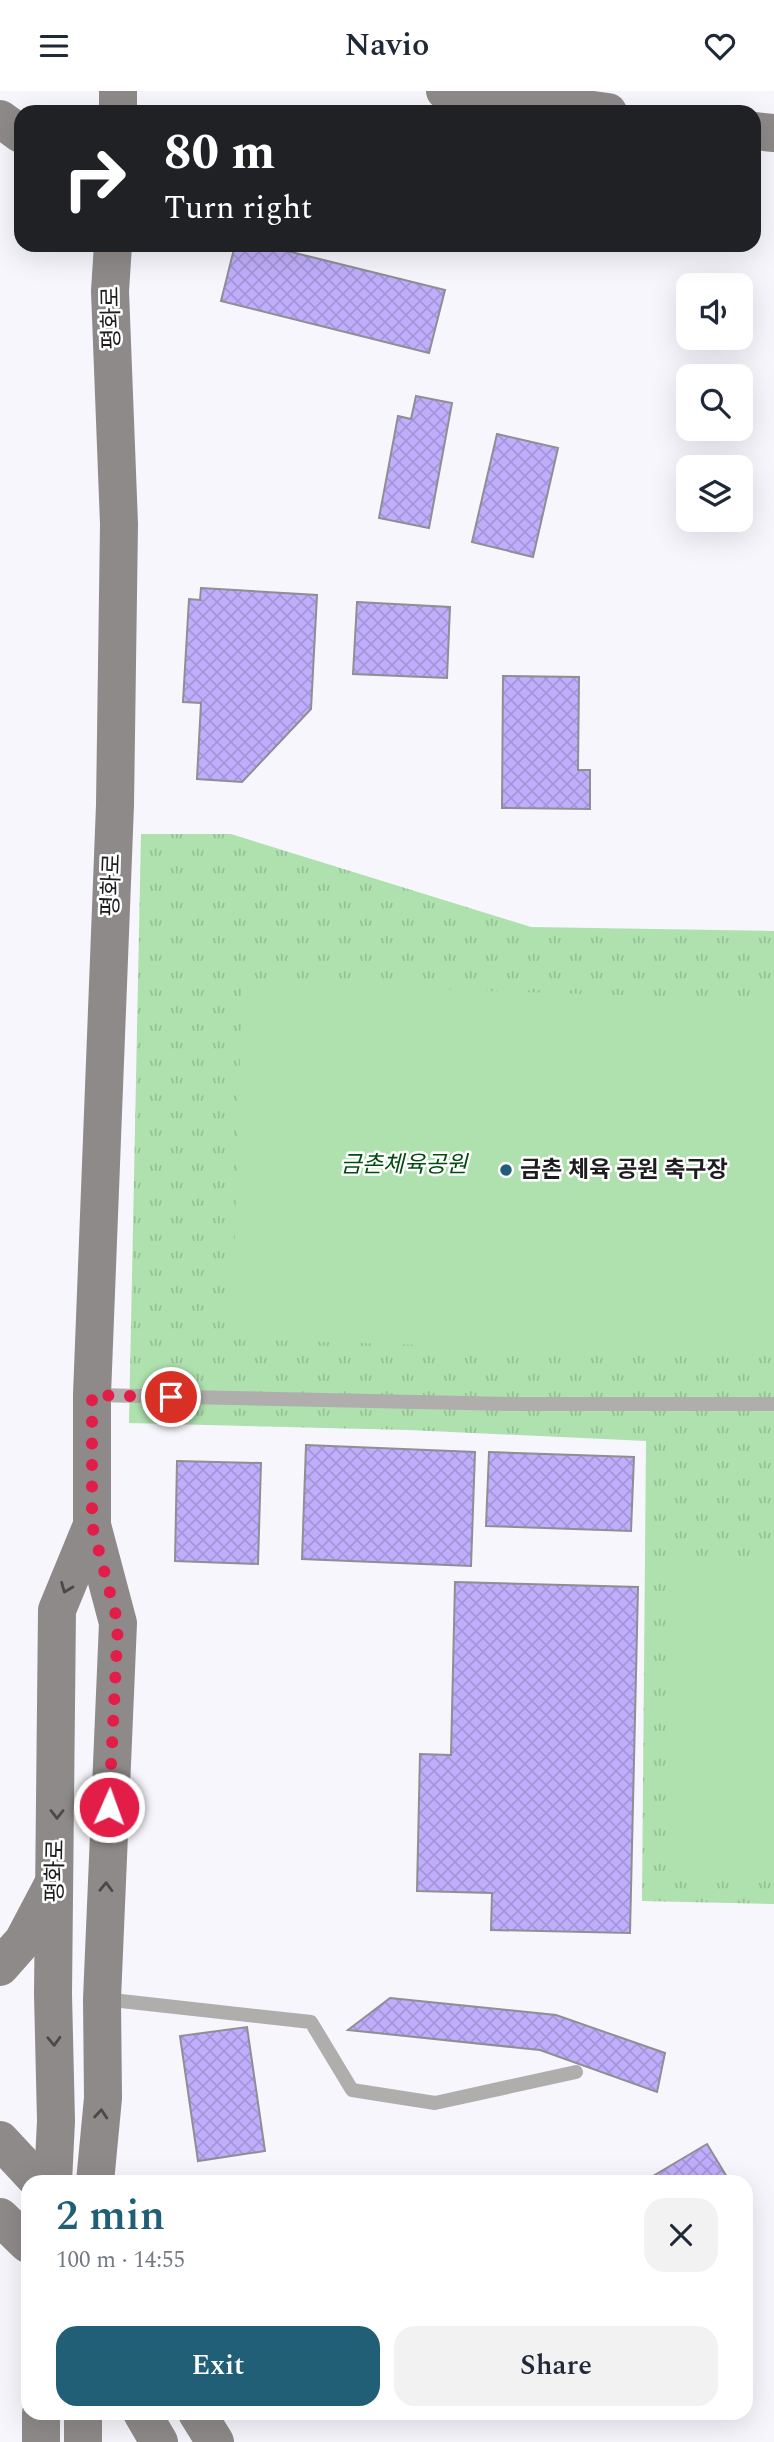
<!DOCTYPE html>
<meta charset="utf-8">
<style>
:root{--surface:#fff;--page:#f2f2f3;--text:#1f2937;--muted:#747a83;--accent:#205f75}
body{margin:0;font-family:Spectral,"Noto Sans KR",serif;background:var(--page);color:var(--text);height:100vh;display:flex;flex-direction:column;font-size:26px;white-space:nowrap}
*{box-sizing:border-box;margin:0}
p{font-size:23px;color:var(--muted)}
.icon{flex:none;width:38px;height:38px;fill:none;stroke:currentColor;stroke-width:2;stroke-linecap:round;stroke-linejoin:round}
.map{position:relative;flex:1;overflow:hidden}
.side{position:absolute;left:21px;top:2084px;width:732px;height:245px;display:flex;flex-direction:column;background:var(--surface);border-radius:21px;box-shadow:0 7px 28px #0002}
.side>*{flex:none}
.hud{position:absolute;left:14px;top:14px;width:747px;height:147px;border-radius:21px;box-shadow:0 7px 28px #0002;background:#202124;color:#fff;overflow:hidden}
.controls{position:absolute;left:676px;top:182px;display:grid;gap:14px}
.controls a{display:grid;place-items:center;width:77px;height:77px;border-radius:14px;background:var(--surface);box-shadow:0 7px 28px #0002;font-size:35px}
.pin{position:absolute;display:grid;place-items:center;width:60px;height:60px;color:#fff;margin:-30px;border:4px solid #fff;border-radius:50%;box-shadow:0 2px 7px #0007}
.me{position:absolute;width:77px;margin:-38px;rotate:2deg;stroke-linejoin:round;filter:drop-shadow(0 0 5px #0008)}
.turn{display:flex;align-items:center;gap:24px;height:147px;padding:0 35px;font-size:32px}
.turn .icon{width:91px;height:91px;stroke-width:2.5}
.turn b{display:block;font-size:49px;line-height:60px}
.round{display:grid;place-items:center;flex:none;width:74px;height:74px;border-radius:21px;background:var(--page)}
.overview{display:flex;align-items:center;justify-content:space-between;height:119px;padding:0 35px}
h1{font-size:42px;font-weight:600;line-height:52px;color:var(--accent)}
.action{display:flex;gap:14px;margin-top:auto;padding:14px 35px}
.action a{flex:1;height:80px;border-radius:21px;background:var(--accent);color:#fff;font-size:28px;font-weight:600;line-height:80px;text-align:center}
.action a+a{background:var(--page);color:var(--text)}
header{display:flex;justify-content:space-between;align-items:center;height:91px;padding:0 35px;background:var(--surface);font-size:32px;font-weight:600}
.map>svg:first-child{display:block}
.park{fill:url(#park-tufts)}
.pitch{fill:#aee1ae}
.building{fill:url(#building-cross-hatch);stroke:#8f8e93;stroke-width:2}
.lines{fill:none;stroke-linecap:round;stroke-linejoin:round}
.lane{stroke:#b0adad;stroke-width:14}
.secondary{stroke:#8e8a89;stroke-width:38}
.oneway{stroke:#4a4849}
.route{stroke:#e11d48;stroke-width:12;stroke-dasharray:0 21.6}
.poi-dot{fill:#205f75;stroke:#fff;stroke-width:2.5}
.labels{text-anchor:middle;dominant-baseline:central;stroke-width:5;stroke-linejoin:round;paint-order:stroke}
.street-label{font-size:23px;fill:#1d1c1e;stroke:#fff}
.park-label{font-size:23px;font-style:italic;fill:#024c10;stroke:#fff}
.poi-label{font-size:23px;font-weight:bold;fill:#1d1c1e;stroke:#fff;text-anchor:start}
</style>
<header><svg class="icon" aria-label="menu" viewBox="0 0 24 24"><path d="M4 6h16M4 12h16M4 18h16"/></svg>Navio<svg class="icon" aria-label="heart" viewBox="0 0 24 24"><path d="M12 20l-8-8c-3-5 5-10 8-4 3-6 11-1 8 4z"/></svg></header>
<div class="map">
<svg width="774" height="2351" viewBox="0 0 774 2351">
<defs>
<pattern id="park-tufts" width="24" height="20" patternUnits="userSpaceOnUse" patternTransform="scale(1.75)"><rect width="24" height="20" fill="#aee1ae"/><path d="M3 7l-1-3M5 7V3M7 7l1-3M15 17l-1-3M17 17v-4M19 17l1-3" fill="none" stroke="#95c095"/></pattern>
<pattern id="building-cross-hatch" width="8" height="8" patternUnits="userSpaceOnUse" patternTransform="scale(1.75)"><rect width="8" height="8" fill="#c0aefc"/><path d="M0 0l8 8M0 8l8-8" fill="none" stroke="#a595d8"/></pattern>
</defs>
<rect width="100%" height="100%" fill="#f7f6fc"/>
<path class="park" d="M141,743H231L531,836L774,840V1813L642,1810L646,1350L408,1339L129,1332Z"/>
<g class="pitch">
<path d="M242,892L774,909V1265L232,1248Z"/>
<path d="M670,1474H774V1789L669,1788Z"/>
</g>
<g class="building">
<path d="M235,154H263L445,199L429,262L221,210Z"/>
<path d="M416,305L452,312L429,437L379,427L398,325L411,328Z"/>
<path d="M497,343L558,357L533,466L472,451Z"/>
<path d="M201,497L317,504L311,618L242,691L197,688L201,612L183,611L189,508L200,509Z"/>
<path d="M357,511L450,516L447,587L353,583Z"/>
<path d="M503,585L579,586L578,679H590V718L502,717Z"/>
<path d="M306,1354L475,1361L471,1475L302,1468Z"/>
<path d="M489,1361L634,1366L631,1440L486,1435Z"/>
<path d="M177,1370L261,1372L258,1473L175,1470Z"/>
<path d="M455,1491L638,1496L630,1842L491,1839L492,1802L417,1800L420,1663L451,1664Z"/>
<path d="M390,1907L556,1924L665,1962L657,2001L540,1959L348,1939Z"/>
<path d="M247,1936L265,2060L198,2070L180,1945Z"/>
<path d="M707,2053L730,2091H643Z"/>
</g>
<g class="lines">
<g class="lane">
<path d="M94,1304L512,1313H774"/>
<path d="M103,1908L311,1931L352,1999L435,2012L576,1981"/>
</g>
<g class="secondary">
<path d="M445,0L608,21"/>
<path d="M118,21V0"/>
<path d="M0,28L21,43"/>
<path d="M754,40L774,42"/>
<path d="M0,1876L23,1850L52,1795"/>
<path d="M0,2049L39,2091"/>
<path d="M53,2091L56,2030L53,1903L57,1519L92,1434"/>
<path d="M95,2091L103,2007L102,1908L118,1532L92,1434V1304L115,714L119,433L110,200L113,154"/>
<path d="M0,2126L28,2153"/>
<path d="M83,2322V2351"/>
<path d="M142,2322L159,2351"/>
<path d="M197,2322L215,2351"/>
<path d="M41,2351V2322"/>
</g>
</g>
<defs><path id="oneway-chevron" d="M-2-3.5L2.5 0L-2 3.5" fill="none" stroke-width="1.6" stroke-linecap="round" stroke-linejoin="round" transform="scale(1.75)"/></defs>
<g class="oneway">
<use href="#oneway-chevron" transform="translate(66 1497) rotate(112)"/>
<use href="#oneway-chevron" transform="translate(57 1723) rotate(90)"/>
<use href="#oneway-chevron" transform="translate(106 1796) rotate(-88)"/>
<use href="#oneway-chevron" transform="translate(54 1950) rotate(88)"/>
<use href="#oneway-chevron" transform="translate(101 2023) rotate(-85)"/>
</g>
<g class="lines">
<path class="route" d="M109,1716L118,1532L92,1434V1304L171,1306"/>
</g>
<circle class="poi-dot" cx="506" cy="1079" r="7"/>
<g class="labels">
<g class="street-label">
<text transform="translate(112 227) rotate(-91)">평화로</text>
<text transform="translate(112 794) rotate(-88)">평화로</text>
<text transform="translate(56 1780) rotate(-89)">평화로</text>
</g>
<g class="park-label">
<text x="404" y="1074">금촌체육공원</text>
</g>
<g class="poi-label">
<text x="520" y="1079">금촌 체육 공원 축구장</text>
</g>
</g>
</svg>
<div class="controls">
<a><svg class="icon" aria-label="sound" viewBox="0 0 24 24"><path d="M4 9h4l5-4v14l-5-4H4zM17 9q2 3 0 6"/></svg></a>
<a><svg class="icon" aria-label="search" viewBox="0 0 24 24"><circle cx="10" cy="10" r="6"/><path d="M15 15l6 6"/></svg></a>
<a><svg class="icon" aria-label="layers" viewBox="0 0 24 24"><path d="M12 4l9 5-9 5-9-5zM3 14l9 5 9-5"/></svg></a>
</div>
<div class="pin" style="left:171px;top:1306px;background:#d93025"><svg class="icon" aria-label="arrive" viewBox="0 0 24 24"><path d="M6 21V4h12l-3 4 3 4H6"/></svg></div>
<svg class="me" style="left:109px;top:1716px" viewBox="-20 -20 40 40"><circle r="17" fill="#e11d48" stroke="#fff" stroke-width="3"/><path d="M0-11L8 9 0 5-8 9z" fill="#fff"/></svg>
<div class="hud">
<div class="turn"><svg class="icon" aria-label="right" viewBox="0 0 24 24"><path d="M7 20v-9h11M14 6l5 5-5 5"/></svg><div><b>80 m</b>Turn right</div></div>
</div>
<section class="side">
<div class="overview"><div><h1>2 min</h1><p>100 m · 14:55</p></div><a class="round"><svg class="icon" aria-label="close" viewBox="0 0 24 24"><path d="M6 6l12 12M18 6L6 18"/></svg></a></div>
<div class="action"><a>Exit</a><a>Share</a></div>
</section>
</div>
